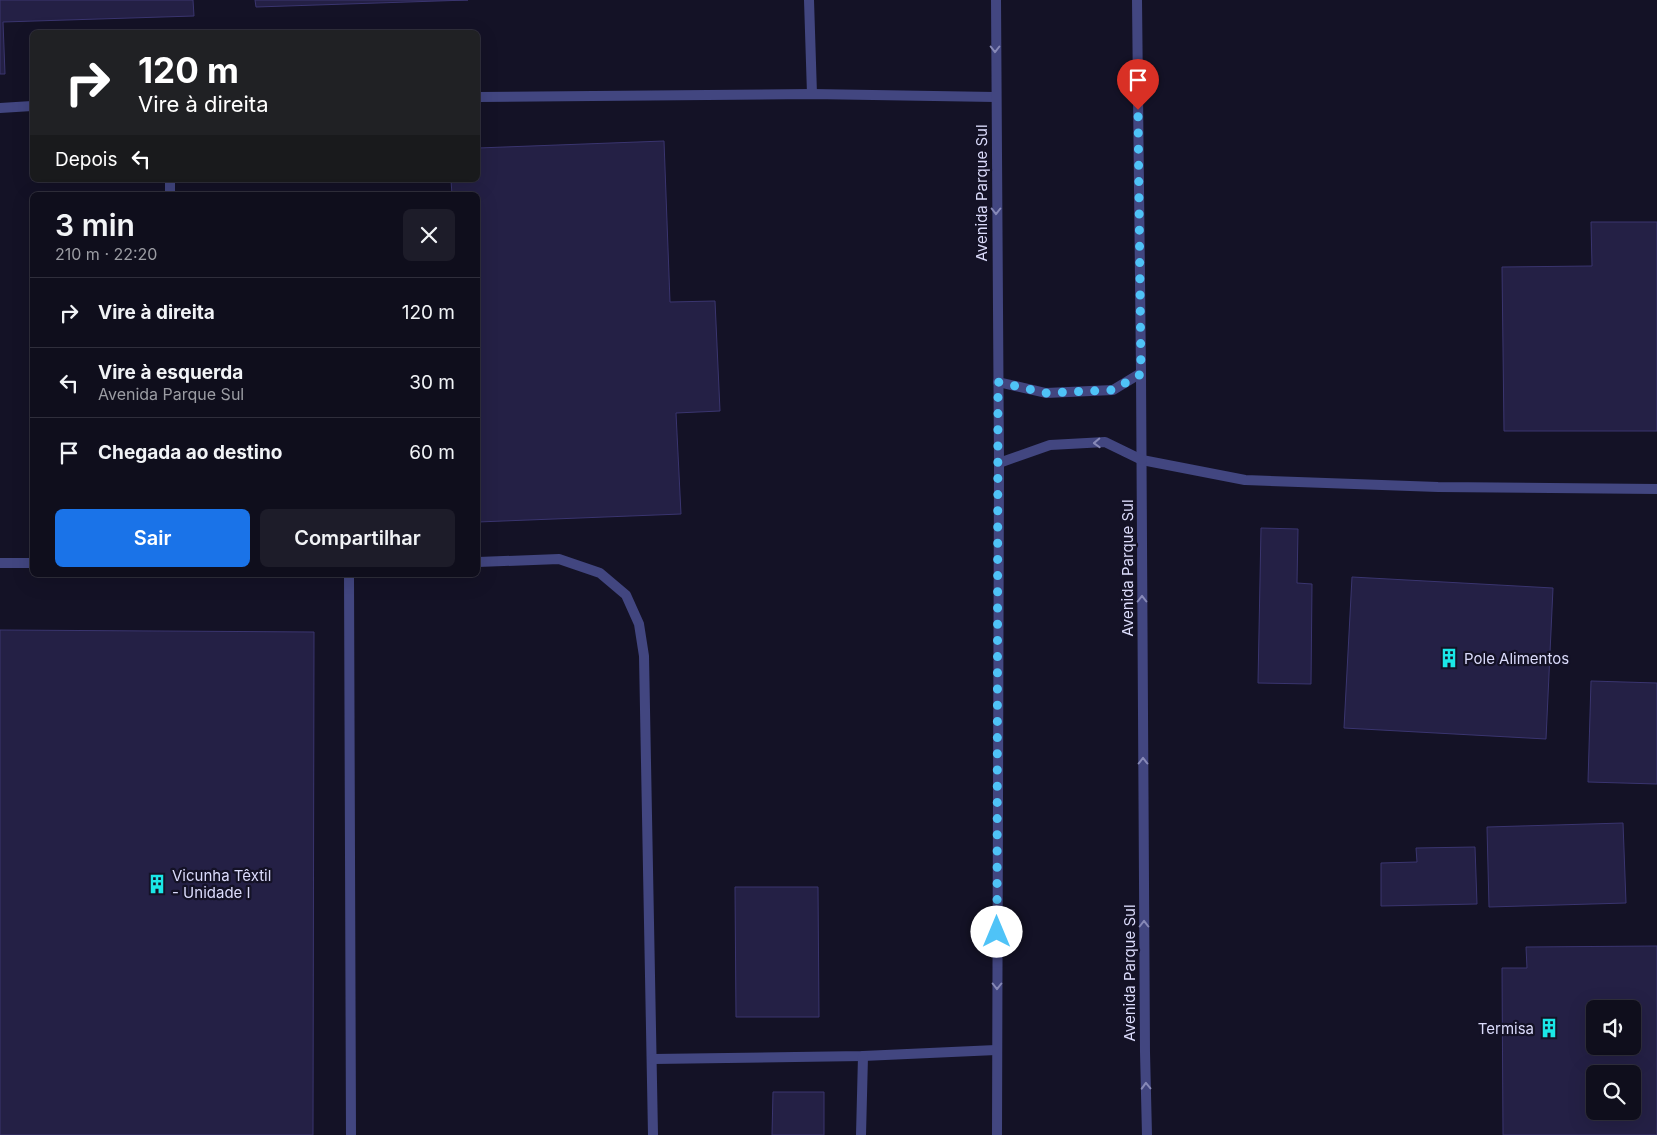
<!DOCTYPE html>
<html lang="pt">
<meta charset="utf-8">
<style>
:root{--surface:#0f0e1c;--page:#1d1c29;--text:#f1f3f6;--muted:#9b9ca3;--line:#2f2e3b;--accent:#1a73e8}
body{margin:0;font-family:Inter,sans-serif;background:var(--page);color:var(--text);height:100vh;display:flex;flex-direction:column;font-size:19px;white-space:nowrap}
*{box-sizing:border-box;margin:0}
p{font-size:16px;color:var(--muted)}
.icon{flex:none;width:28px;height:28px;fill:none;stroke:currentColor;stroke-width:2;stroke-linecap:round;stroke-linejoin:round}
.map{position:relative;flex:1;overflow:hidden}
.side{position:absolute;left:30px;top:192px;width:450px;height:385px;display:flex;flex-direction:column;background:var(--surface);border-radius:8px;box-shadow:0 5px 20px #0002,0 0 0 1px var(--line)}
.side>*{flex:none}
.banner{position:absolute;left:30px;top:30px;width:450px;height:152px;border-radius:8px;box-shadow:0 5px 20px #0002,0 0 0 1px var(--line);background:#202124;color:#fff;overflow:hidden}
.controls{position:absolute;left:1586px;top:1000px;display:grid;gap:10px}
.controls a{display:grid;place-items:center;width:55px;height:55px;border-radius:8px;background:var(--surface);box-shadow:0 5px 20px #0002,0 0 0 1px var(--line);font-size:25px}
.pin{position:absolute;display:grid;place-items:center;width:42px;height:42px;color:#fff;margin:-51px -21px;border-radius:50% 50% 50% 0;rotate:-45deg;box-shadow:0 0 5px #0007}
.pin .icon{rotate:45deg}
.me{position:absolute;width:55px;margin:-28px;rotate:0deg;stroke-linejoin:round;filter:drop-shadow(0 0 4px #0008)}
.turn{display:flex;align-items:center;gap:18px;height:105px;padding:0 25px;font-size:22px}
.turn .icon{width:65px;height:65px;stroke-width:2.5}
.turn b{display:block;font-size:35px;line-height:42px}
.then{display:flex;align-items:center;height:48px;padding:0 25px;background:#0003;gap:10px;font-size:19px}
.round{display:grid;place-items:center;flex:none;width:52px;height:52px;border-radius:8px;background:var(--page)}
.overview{display:flex;align-items:center;justify-content:space-between;height:85px;padding:0 25px}
h1{font-size:30px;font-weight:600;line-height:38px}
.primary-button{display:flex;gap:10px;margin-top:auto;padding:10px 25px}
.primary-button a{flex:1;height:58px;border-radius:8px;background:var(--accent);color:#fff;font-size:20px;font-weight:600;line-height:58px;text-align:center}
.primary-button a+a{background:var(--page);color:var(--text)}
ul{padding:0;list-style:none}
li{display:flex;align-items:center;gap:15px;height:70px;padding:0 25px;border-top:1px solid var(--line)}
li div{flex:1}
li b{display:block;font-size:19px}
li em{font-style:normal}
.map>svg:first-child{display:block}
.building{fill:#242045;stroke:#3a356f;fill-rule:evenodd}
.lines{fill:none;stroke-linecap:round;stroke-linejoin:round}
.service{stroke:#424680;stroke-width:10}
.tertiary{stroke:#424680;stroke-width:10}
.oneway{stroke:#8789b7}
.route{stroke:#4fc3f7;stroke-width:9;stroke-dasharray:0 16.2}
.labels{text-anchor:middle;dominant-baseline:central;stroke-width:4.5;stroke-linejoin:round;paint-order:stroke}
.street-label{font-size:15px;fill:#dbdbfb;stroke:#141226}
.poi-label{font-size:15px;fill:#dbdbfb;stroke:#141226;text-anchor:start}
</style>
<div class="map">
<svg width="1657" height="1135" viewBox="0 0 1657 1135">
<rect width="100%" height="100%" fill="#141226"/>
<g class="building">
<path d="M0,0H193L194,16L3,22L5,74H0Z"/>
<path d="M255,0H468L256,7Z"/>
<path d="M664,141L670,302L715,301L720,411L676,413L681,514L478,522V195H452L451,180H478V148Z"/>
<path d="M1591,222H1657V431H1504L1502,267L1592,266Z"/>
<path d="M1261,528L1298,529L1297,583L1312,584L1311,684L1258,683Z"/>
<path d="M1352,577L1553,588L1546,739L1344,728Z"/>
<path d="M0,630L314,632L313,1135H0Z"/>
<path d="M1591,681L1657,683V784L1588,782Z"/>
<path d="M1623,823L1626,903L1489,907L1487,827Z"/>
<path d="M1475,847L1477,904L1381,906V863L1417,862L1416,848Z"/>
<path d="M735,887H818L819,1017H736Z"/>
<path d="M1657,946V1135H1503L1502,968H1527L1526,947ZM1595,1009H1632V1046H1595ZM1595,1074H1632V1111H1595Z"/>
<path d="M773,1092H824V1135H772Z"/>
</g>
<g class="lines">
<g class="service">
<path d="M809,0L812,94"/>
<path d="M478,97L812,94L995,97"/>
<path d="M0,108L32,106"/>
<path d="M170,180V195"/>
<path d="M1142,460L1245,480L1438,487L1657,489"/>
<path d="M478,562L559,559L600,573L626,595L639,624L644,656L653,1135"/>
<path d="M0,563H32"/>
<path d="M349,575L351,1135"/>
<path d="M653,1059L863,1056L996,1050"/>
<path d="M861,1135L863,1056"/>
</g>
<g class="tertiary">
<path d="M996,0L999,463L997,1135"/>
<path d="M1137,0L1141,373L1145,1052L1147,1135"/>
<path d="M998,382L1046,393L1113,390L1141,373"/>
<path d="M999,463L1050,445L1105,442L1142,460"/>
</g>
</g>
<defs><path id="oneway-chevron" d="M-2-3.5L2.5 0L-2 3.5" fill="none" stroke-width="1.6" stroke-linecap="round" stroke-linejoin="round" transform="scale(1.25)"/></defs>
<g class="oneway">
<use href="#oneway-chevron" transform="translate(995 49) rotate(90)"/>
<use href="#oneway-chevron" transform="translate(996 211) rotate(90)"/>
<use href="#oneway-chevron" transform="translate(1097 443) rotate(178)"/>
<use href="#oneway-chevron" transform="translate(1142 599) rotate(-90)"/>
<use href="#oneway-chevron" transform="translate(1143 761) rotate(-90)"/>
<use href="#oneway-chevron" transform="translate(1144 924) rotate(-90)"/>
<use href="#oneway-chevron" transform="translate(997 986) rotate(90)"/>
<use href="#oneway-chevron" transform="translate(1146 1086) rotate(-92)"/>
</g>
<g class="lines">
<path class="route" d="M997,932L998,382L1046,393L1113,390L1141,374L1138,110"/>
</g>
<defs>
<symbol id="building-bare" viewBox="-9 -9 18 18"><path d="M-4-6H4V6H1V3H-1V6H-4ZM-2.5-4.3h1.7v1.8h-1.7ZM.8-4.3h1.7v1.8H.8ZM-2.5-1h1.7V.8h-1.7ZM.8-1h1.7V.8H.8Z" fill="#1be7e7" stroke="#141226" stroke-width="2.5" paint-order="stroke"/></symbol>
</defs>
<g fill-rule="evenodd">
<use href="#building-bare" x="1435" y="644" width="28" height="28"/>
<use href="#building-bare" x="143" y="870" width="28" height="28"/>
<use href="#building-bare" x="1535" y="1014" width="28" height="28"/>
</g>
<g class="labels">
<g class="street-label">
<text transform="translate(981 193) rotate(-90)">Avenida Parque Sul</text>
<text transform="translate(1127 568) rotate(-90)">Avenida Parque Sul</text>
<text transform="translate(1129 973) rotate(-90)">Avenida Parque Sul</text>
</g>
<g class="poi-label">
<text x="1464" y="658">Pole Alimentos</text>
<text x="172" y="875">Vicunha Têxtil<tspan x="172" dy="17">- Unidade I</tspan></text>
<text x="1534" y="1028" text-anchor="end">Termisa</text>
</g>
</g>
</svg>
<div class="controls">
<a><svg class="icon" aria-label="sound" viewBox="0 0 24 24"><path d="M4 9h4l5-4v14l-5-4H4zM17 9q2 3 0 6"/></svg></a>
<a><svg class="icon" aria-label="search" viewBox="0 0 24 24"><circle cx="10" cy="10" r="6"/><path d="M15 15l6 6"/></svg></a>
</div>
<div class="pin" style="left:1138px;top:110px;background:#d93025"><svg class="icon" aria-label="arrive" viewBox="0 0 24 24"><path d="M6 21V4h12l-3 4 3 4H6"/></svg></div>
<svg class="me" style="left:997px;top:932px" viewBox="-20 -20 40 40"><circle r="19" fill="#fff"/><path d="M0-13L10 11 0 6-10 11z" fill="#4fc3f7"/></svg>
<div class="banner">
<div class="turn"><svg class="icon" aria-label="right" viewBox="0 0 24 24"><path d="M7 20v-9h11M14 6l5 5-5 5"/></svg><div><b>120 m</b>Vire à direita</div></div>
<div class="then">Depois<svg class="icon" aria-label="left" viewBox="0 0 24 24"><path d="M17 20v-9H6M10 6l-5 5 5 5"/></svg></div>
</div>
<section class="side">
<div class="overview"><div><h1>3 min</h1><p>210 m · 22:20</p></div><a class="round"><svg class="icon" aria-label="close" viewBox="0 0 24 24"><path d="M6 6l12 12M18 6L6 18"/></svg></a></div>
<ul>
<li><svg class="icon" aria-label="right" viewBox="0 0 24 24"><path d="M7 20v-9h11M14 6l5 5-5 5"/></svg><div><b>Vire à direita</b></div><em>120 m</em></li>
<li><svg class="icon" aria-label="left" viewBox="0 0 24 24"><path d="M17 20v-9H6M10 6l-5 5 5 5"/></svg><div><b>Vire à esquerda</b><p>Avenida Parque Sul</p></div><em>30 m</em></li>
<li><svg class="icon" aria-label="arrive" viewBox="0 0 24 24"><path d="M6 21V4h12l-3 4 3 4H6"/></svg><div><b>Chegada ao destino</b></div><em>60 m</em></li>
</ul>
<div class="primary-button"><a>Sair</a><a>Compartilhar</a></div>
</section>
</div>
